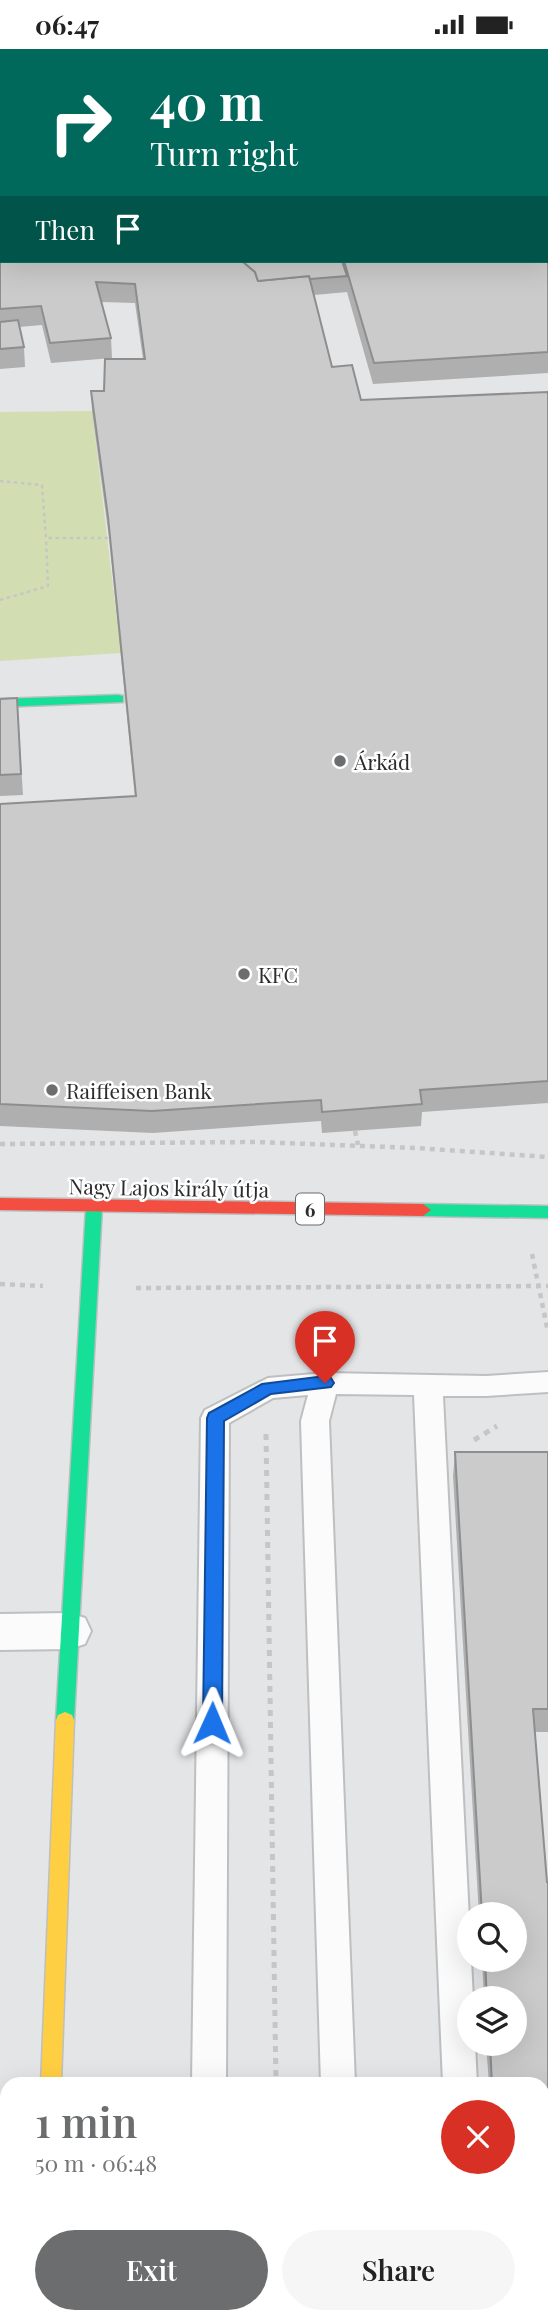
<!DOCTYPE html>
<meta charset="utf-8">
<style>
:root{--surface:#fff;--page:#f6f6f6;--text:#222;--muted:#767676;--accent:#6b6d6e}
body{margin:0;font-family:"Playfair Display",serif;background:var(--page);color:var(--text);height:100vh;display:flex;flex-direction:column;font-size:26px;white-space:nowrap}
*{box-sizing:border-box;margin:0}
p{font-size:23px;color:var(--muted)}
.icon{flex:none;width:38px;height:38px;fill:none;stroke:currentColor;stroke-width:2;stroke-linecap:round;stroke-linejoin:round}
.map{position:relative;flex:1;overflow:hidden}
.panel{position:absolute;left:0px;top:2028px;width:550px;height:247px;display:flex;flex-direction:column;background:var(--surface);border-radius:21px 21px 0 0;box-shadow:0 7px 28px #0002}
.panel>*{flex:none}
.guide{position:absolute;left:0px;top:0px;width:550px;height:214px;box-shadow:0 7px 28px #0002;background:#00695c;color:#fff;overflow:hidden}
.controls{position:absolute;left:457px;top:1853px;display:grid;gap:14px}
.controls a{display:grid;place-items:center;width:70px;height:70px;border-radius:50%;background:var(--surface);box-shadow:0 7px 28px #0002;font-size:35px}
.pin{position:absolute;display:grid;place-items:center;width:60px;height:60px;color:#fff;margin:-72px -30px;border-radius:50% 50% 50% 0;rotate:-45deg;box-shadow:0 0 7px #0007}
.pin .icon{rotate:45deg}
.me{position:absolute;width:77px;margin:-38px;rotate:1deg;stroke-linejoin:round;filter:drop-shadow(0 0 5px #0008)}
.turn{display:flex;align-items:center;gap:24px;height:147px;padding:0 35px;font-size:32px}
.turn .icon{width:91px;height:91px;stroke-width:2.5}
.turn b{display:block;font-size:49px;line-height:60px}
.then{display:flex;align-items:center;height:66px;padding:0 35px;background:#0003;gap:14px;font-size:26px}
.round{display:grid;place-items:center;flex:none;width:74px;height:74px;border-radius:37px;background:var(--page)}
.summary{display:flex;align-items:center;justify-content:space-between;height:119px;padding:0 35px}
h1{font-size:42px;font-weight:600;line-height:52px;color:var(--accent)}
.primary-button{display:flex;gap:14px;margin-top:auto;padding:14px 35px}
.primary-button a{flex:1;height:80px;border-radius:42px;background:var(--accent);color:#fff;font-size:28px;font-weight:600;line-height:80px;text-align:center}
.primary-button a+a{background:var(--page);color:var(--text)}
.status{display:flex;justify-content:space-between;align-items:center;height:49px;padding:0 35px;background:var(--surface);direction:ltr}
.status svg{height:19px;fill:currentColor}
.map>svg:first-child{display:block}
.green{fill:#d2deb1}
.lines{fill:none;stroke-linecap:round;stroke-linejoin:round}
.lane-casing{stroke:#bebfc0;stroke-width:4}
.street-casing{stroke:#bebfc0;stroke-width:4}
.fast-casing{stroke:#bebfc0;stroke-width:3}
.slow-casing{stroke:#bebfc0;stroke-width:3}
.jam-casing{stroke:#bebfc0;stroke-width:3}
.path-far2{stroke:#c6c6c6;stroke-width:2.5;stroke-dasharray:3.5 3.5;stroke-linecap:butt}
.path-far1{stroke:#c6c6c6;stroke-width:4.5;stroke-dasharray:5 5;stroke-linecap:butt}
.path{stroke:#c6c6c6;stroke-width:5;stroke-dasharray:6 6;stroke-linecap:butt}
.lane{fill:#fbfbfb;fill-rule:evenodd}
.street{fill:#fbfbfb;fill-rule:evenodd}
.fast{fill:#16e098;fill-rule:evenodd}
.slow{fill:#ffcf43;fill-rule:evenodd}
.jam{fill:#f24e42;fill-rule:evenodd}
.wall{fill:#afafaf}
.building{fill:#cbcbcc;stroke:#8e8e8f;stroke-width:2}
.route{fill:#1a73e8;stroke:#114b97;stroke-width:2}
.poi-dot{fill:#6b6d6e;stroke:#fff;stroke-width:2.5}
.labels{text-anchor:middle;dominant-baseline:central;stroke-width:5;stroke-linejoin:round;paint-order:stroke}
.shield{fill:#fff;stroke:#6b6b6c;stroke-width:2}
.shield-label{font-size:19px;font-weight:bold;fill:#2b2c2d}
.poi-label{font-size:21px;fill:#2b2c2d;stroke:#fff;text-anchor:start}
.street-label{font-size:21px;fill:#2b2c2d;stroke:#fff}
</style>
<div class="status"><b>06:47</b><svg viewBox="0 0 49 12"><path d="M0 12V9h3v3zM5 12V6h3v6zM10 12V3h3v9zM15 12V0h3v12zM26 1h20v11H26zM47 4h2v5h-2z"/></svg></div>
<div class="map">
<svg width="548" height="2274" viewBox="0 0 548 2274">
<rect width="100%" height="100%" fill="#e3e5e7"/>
<path class="green" d="M92,362L121,604L0,612V363Z"/>
<g class="lines">
<defs>
<g id="lane">
<rect x="287" y="0" width="16" height="2"/>
<path d="M548,1323V1343L486,1347H443L473,1950H469V1995H475L477,2035H443L414,1346L336,1345L329,1372L355,2035H321L301,1372L308,1346L273,1349L229,1374L226,2035H192L201,1369L205,1361L268,1329L325,1324L486,1327Z"/>
<rect x="189" y="2268" width="36" height="6"/>
<rect x="328" y="2268" width="36" height="6"/>
<rect x="453" y="2268" width="36" height="6"/>
</g>
<g id="street">
<rect x="36" y="0" width="24" height="2"/>
<path d="M321,0H345L346,2H322Z"/>
<path d="M69,1564L85,1569L91,1582L85,1595L69,1600L0,1601V1565Z"/>
<rect x="15" y="2268" width="54" height="6"/>
</g>
<g id="fast">
<path d="M118,646L123,647V653L0,658V650Z"/>
<path d="M94,1152L102,1158L74,1671L72,1676L65,1679L58,1676L56,1671L86,1158Z"/>
<path d="M423,1155L548,1157V1169L423,1167L415,1161Z"/>
</g>
<g id="slow">
<path d="M0,210L2,212H16L0,216Z"/>
<path d="M65,1663L72,1666L74,1671L61,2035H41L56,1671L58,1666Z"/>
</g>
<path id="jam" d="M0,1149L423,1155L431,1161L423,1167L0,1161Z"/>
</defs>
<use href="#lane" class="lane-casing"/>
<use href="#street" class="street-casing"/>
<use href="#fast" class="fast-casing"/>
<use href="#slow" class="slow-casing"/>
<use href="#jam" class="jam-casing"/>
<g class="path-far2">
<path d="M0,432L42,436L46,489H109"/>
<path d="M0,551L48,537L46,489"/>
</g>
<g class="path-far1">
<path d="M355,1082L358,1096"/>
<path d="M0,1095L256,1093L416,1099L548,1108"/>
<path d="M532,1205L548,1283"/>
<path d="M0,1235L43,1237"/>
<path d="M136,1239L548,1237"/>
</g>
<g class="path">
<path d="M266,1385L276,2035"/>
<path d="M474,1391L497,1377"/>
<path d="M391,2268L424,2269"/>
<path d="M517,2269H529L536,2274"/>
</g>
<use href="#lane" class="lane"/>
<use href="#street" class="street"/>
<use href="#fast" class="fast"/>
<use href="#slow" class="slow"/>
<use href="#jam" class="jam"/>
</g>
<g class="wall">
<path d="M511,0H548V49V2H512Z"/>
<rect x="0" y="75" width="2" height="58"/>
<path d="M548,161V324L373,335L347,243L314,246L332,318L361,351L548,343V1054L422,1063L421,1077L322,1084L321,1072L153,1084L0,1077V755L135,748L109,489L92,362L91,342H104L143,310L135,254L101,253L111,289L112,309L51,314L42,276L19,278L24,298L25,318L0,320V213L12,212H548Z"/>
<path d="M17,649L23,746L0,747V650Z"/>
<path d="M455,1403H548V1683H534L547,1833H548V2202H542V2035H489L486,1995H514V1950H484L482,1911H514V1866H479L453,1427Z"/>
</g>
<g class="building">
<rect x="77" y="0" width="193" height="2"/>
<path d="M354,0H403L404,2H355Z"/>
<path d="M462,0H467L468,2H448Z"/>
<path d="M520,0H548V34V2H521Z"/>
<rect x="0" y="75" width="2" height="39"/>
<path d="M548,161V303L374,314L344,212H548Z"/>
<path d="M12,212H242L255,223L258,232L309,227L332,318L352,316L361,351L548,343V1032L420,1041L422,1055L322,1063L321,1051L152,1062L0,1055V755L136,747L108,468L91,342H104L105,310H145L135,235L96,233L111,289L50,294L41,257L0,260V213Z"/>
<path d="M242,212H342L347,227L310,230L309,227L258,232L255,223Z"/>
<path d="M18,271L24,298L0,300V273Z"/>
<path d="M17,649L21,725L0,726V650Z"/>
<path d="M455,1403H548V1660H533L547,1833H548V2181H542V2035H492L490,1995H514V1950H487L485,1911H514V1866H482Z"/>
</g>
<path class="route" d="M325,1327L331,1329L334,1334L331,1338L271,1345L224,1372L222,1674L219,1680L212,1682L206,1680L203,1674L207,1369L209,1364L262,1335Z"/>
<g class="poi-dot">
<circle cx="340" cy="712" r="7"/>
<circle cx="244" cy="925" r="7"/>
<circle cx="52" cy="1041" r="7"/>
</g>
<g class="labels">
<rect class="shield" x="296" y="1144.5" width="28" height="31" rx="5"/>
<g class="shield-label">
<text x="310" y="1160">6</text>
</g>
<g class="poi-label">
<text x="354" y="712">Árkád</text>
<text x="258" y="925">KFC</text>
<text x="66" y="1041">Raiffeisen Bank</text>
</g>
<g class="street-label">
<text transform="translate(169 1138) rotate(1)">Nagy Lajos király útja</text>
</g>
</g>
</svg>
<div class="controls">
<a><svg class="icon" aria-label="search" viewBox="0 0 24 24"><circle cx="10" cy="10" r="6"/><path d="M15 15l6 6"/></svg></a>
<a><svg class="icon" aria-label="layers" viewBox="0 0 24 24"><path d="M12 4l9 5-9 5-9-5zM3 14l9 5 9-5"/></svg></a>
</div>
<div class="pin" style="left:325px;top:1334px;background:#d93025"><svg class="icon" aria-label="arrive" viewBox="0 0 24 24"><path d="M6 21V4h12l-3 4 3 4H6"/></svg></div>
<svg class="me" style="left:212px;top:1674px" viewBox="-20 -20 40 40"><path d="M0-17L14 15 0 8-14 15z" fill="#1a73e8" stroke="#fff" stroke-width="4"/></svg>
<div class="guide">
<div class="turn"><svg class="icon" aria-label="right" viewBox="0 0 24 24"><path d="M7 20v-9h11M14 6l5 5-5 5"/></svg><div><b>40 m</b>Turn right</div></div>
<div class="then">Then<svg class="icon" aria-label="arrive" viewBox="0 0 24 24"><path d="M6 21V4h12l-3 4 3 4H6"/></svg></div>
</div>
<section class="panel">
<div class="summary"><div><h1>1 min</h1><p>50 m · 06:48</p></div><a class="round" style="background:#d93025;color:#fff"><svg class="icon" aria-label="close" viewBox="0 0 24 24"><path d="M6 6l12 12M18 6L6 18"/></svg></a></div>
<div class="primary-button"><a>Exit</a><a>Share</a></div>
</section>
</div>
